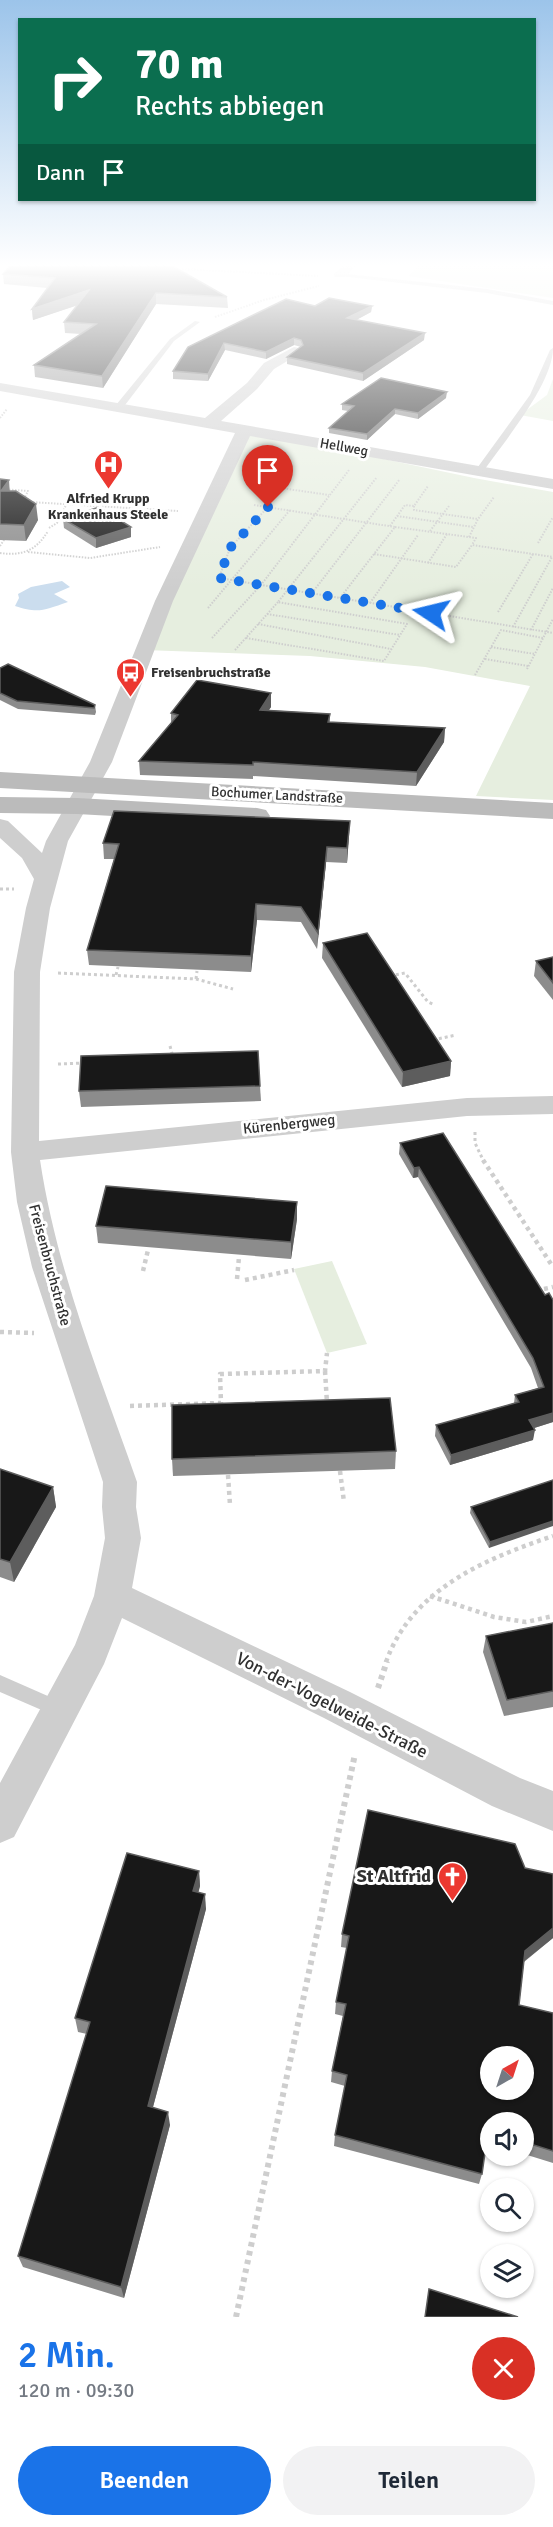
<!DOCTYPE html>
<html lang="de">
<meta charset="utf-8">
<style>
:root{--surface:#fff;--page:#f2f2f3;--text:#1f2937;--muted:#747a83;--accent:#1a73e8}
body{margin:0;font-family:Signika,sans-serif;background:var(--page);color:var(--text);height:100vh;display:flex;flex-direction:column;font-size:22px;white-space:nowrap}
*{box-sizing:border-box;margin:0}
p{font-size:20px;color:var(--muted)}
.icon{flex:none;width:33px;height:33px;fill:none;stroke:currentColor;stroke-width:2;stroke-linecap:round;stroke-linejoin:round}
.map{position:relative;height:2317px;overflow:hidden}
.details{display:flex;flex-direction:column;background:var(--surface);flex:1}
.details>*{flex:none}
.hud{position:absolute;left:18px;top:18px;width:518px;height:183px;border-radius:0px;box-shadow:0 2px 4px #0004;background:#0b6e4f;color:#fff;overflow:hidden}
.needle{width:39px;rotate:39deg}
.controls{position:absolute;left:480px;top:2046px;display:grid;gap:12px}
.controls a{display:grid;place-items:center;width:54px;height:54px;border-radius:50%;background:var(--surface);box-shadow:0 2px 4px #0004;font-size:30px}
.pin{position:absolute;display:grid;place-items:center;width:51px;height:51px;color:#fff;margin:-62px -26px;border-radius:50% 50% 50% 0;rotate:-45deg;box-shadow:0 0 6px #0007}
.pin .icon{rotate:45deg}
.me{position:absolute;width:66px;margin:-33px;rotate:280deg;stroke-linejoin:round;filter:drop-shadow(0 0 4px #0008)}
.turn{display:flex;align-items:center;gap:21px;height:126px;padding:0 18px;font-size:27px}
.turn .icon{width:78px;height:78px;stroke-width:2.5}
.turn b{display:block;font-size:42px;line-height:51px}
.then{display:flex;align-items:center;height:57px;padding:0 18px;background:#0003;gap:12px;font-size:22px}
.round{display:grid;place-items:center;flex:none;width:63px;height:63px;border-radius:32px;background:var(--page)}
.head{display:flex;align-items:center;justify-content:space-between;height:102px;padding:0 18px}
h1{font-size:36px;font-weight:600;line-height:45px;color:var(--accent)}
.primary-button{display:flex;gap:12px;margin-top:auto;padding:12px 18px}
.primary-button a{flex:1;height:69px;border-radius:36px;background:var(--accent);color:#fff;font-size:24px;font-weight:600;line-height:69px;text-align:center}
.primary-button a+a{background:var(--page);color:var(--text)}
.map>svg:first-child{display:block}
.green{fill:#e6eedf}
.water{fill:#cbddee}
.lines{fill:none;stroke-linecap:round;stroke-linejoin:round}
.path-far3{stroke:#cecece;stroke-width:2;stroke-dasharray:1.5 1.5;stroke-linecap:butt}
.path-far2{stroke:#cecece;stroke-width:3;stroke-dasharray:3 3;stroke-linecap:butt}
.path-far1{stroke:#cecece;stroke-width:4.5;stroke-dasharray:4 4;stroke-linecap:butt}
.path{stroke:#cecece;stroke-width:6;stroke-dasharray:4.5 4.5;stroke-linecap:butt}
.service{fill:#cecece;fill-rule:evenodd}
.minor{fill:#cecece;fill-rule:evenodd}
.secondary{fill:#bbb;fill-rule:evenodd}
.wall{fill:#8c8c8c}
.shaded-wall{fill:#5d5d5d}
.building{fill:#181818;stroke:#5d5d5d;stroke-width:1.5;fill-rule:evenodd}
.route{stroke:#1a73e8;stroke-width:10;stroke-dasharray:0 18}
.labels{text-anchor:middle;dominant-baseline:central;stroke-width:6;stroke-linejoin:round;paint-order:stroke}
.far-street-label{font-size:14px;fill:#313131;stroke:#fff}
.far-poi-label{font-size:14px;font-weight:bold;fill:#313131;stroke:#fff}
.street-label{font-size:15px;fill:#313131;stroke:#fff}
.near-street-label{font-size:18px;fill:#313131;stroke:#fff}
.near-poi-label{font-size:18px;font-weight:bold;fill:#313131;stroke:#fff;text-anchor:end}
</style>
<div class="map">
<svg width="553" height="2317" viewBox="0 0 553 2317">
<rect width="100%" height="100%" fill="#fff"/>
<g class="green">
<path d="M421,264H553V298L408,276Z"/>
<path d="M553,379V421L520,415L547,395Z"/>
<path d="M246,430L474,478L553,492V800L476,796L530,686L425,667L310,656L144,650Z"/>
<path d="M332,1261L367,1344L327,1353L294,1269Z"/>
</g>
<path class="water" d="M62,581L70,587L54,594L68,602C44,610 39,614 15,606L19,598L18,594L31,587Z"/>
<g class="lines">
<g class="path-far3">
<path d="M185,264L182,269L318,276"/>
<path d="M215,317L264,300L319,286"/>
<path d="M0,418L7,409"/>
<path d="M349,470L261,585L553,633"/>
<path d="M260,485L329,495"/>
<path d="M0,489L28,491L24,499"/>
<path d="M30,502L178,511"/>
<path d="M254,505L395,527L374,554L456,567L472,545L553,557"/>
<path d="M414,506V510L478,519"/>
<path d="M397,516L473,527"/>
<path d="M390,526L405,505L414,506L428,486"/>
<path d="M395,527L476,538L472,545"/>
<path d="M49,528L57,523L66,505"/>
<path d="M430,531L449,506"/>
<path d="M469,537L478,519L494,497"/>
<path d="M538,543L553,517"/>
<path d="M0,546L6,537"/>
<path d="M28,552L90,558L160,547"/>
<path d="M0,553C22,556 36,551 48,531"/>
<path d="M428,563L447,534"/>
<path d="M312,593L400,479"/>
<path d="M340,598L374,554"/>
<path d="M370,603L418,535"/>
<path d="M208,608L290,510"/>
<path d="M498,612L533,554"/>
<path d="M267,614L400,635"/>
<path d="M258,624L391,649"/>
<path d="M513,627L552,557"/>
<path d="M531,630L553,588"/>
<path d="M212,638L261,585L219,578L230,548L267,508"/>
<path d="M246,638L384,661L407,624L278,602L377,477"/>
<path d="M491,647L535,654"/>
<path d="M235,650L278,602"/>
<path d="M485,659L528,666"/>
<path d="M527,669L553,619"/>
<path d="M475,675L501,630L543,638"/>
</g>
<g class="path-far2">
<path d="M0,889H14"/>
<path d="M58,973L196,979L233,989"/>
<path d="M116,975L118,967"/>
<path d="M390,976L405,973L428,1002L435,1005"/>
<path d="M196,979L197,971"/>
<path d="M433,1040L456,1035"/>
<path d="M170,1046L173,1057"/>
<path d="M58,1064L86,1063"/>
<path d="M475,1132V1143L484,1162"/>
</g>
<g class="path-far1">
<path d="M483,1160L553,1267"/>
<path d="M143,1271L148,1250"/>
<path d="M237,1279L239,1257"/>
<path d="M245,1280L294,1270"/>
<path d="M544,1289L553,1287"/>
<path d="M0,1332L34,1333"/>
<path d="M325,1371L327,1403"/>
<path d="M130,1406L221,1403L220,1374L325,1371L327,1353"/>
<path d="M340,1471L344,1502"/>
<path d="M228,1475L230,1505"/>
<path d="M430,1596L494,1617L526,1622L553,1616"/>
<path d="M386,1662C412,1589 485,1559 553,1536"/>
</g>
<g class="path">
<path d="M378,1688L387,1661"/>
<path d="M236,2317L355,1754"/>
</g>
<g class="service">
<path d="M338,273L487,289L553,301V305L487,293L340,276Z"/>
<path d="M195,321L200,322L174,341L122,409H116V405L170,339Z"/>
<path d="M553,348C553,384 503,443 482,473H476L475,471L530,395L550,350Z"/>
<path d="M0,1675L66,1704L69,1710L66,1716L60,1718L0,1692Z"/>
</g>
<g class="minor">
<path d="M344,264H358L345,277H335L334,274Z"/>
<path d="M294,347L299,348L301,351L299,354L274,369L257,389L221,421L553,479V489L250,436L173,601L112,762L68,841L50,908L40,972L39,1141L467,1098L553,1096V1114L467,1116L40,1160C57,1272 100,1376 137,1482L136,1507L141,1538L132,1588L350,1692L520,1778L553,1791V1831L492,1806L324,1718L122,1618L104,1664L14,1837L0,1843V1783L75,1645L94,1596L105,1538L102,1507L103,1482L32,1267L17,1202L11,1152L14,972L26,908L34,879L22,858L0,838V819L8,821L42,853L46,841L90,762L155,601L235,433L0,391V383L205,418L247,383L264,363Z"/>
</g>
<g class="secondary">
<path d="M0,772L553,803V819L0,788Z"/>
<path d="M0,797L77,798L257,808L266,810L270,816L266,822L257,824L77,814L0,813Z"/>
</g>
</g>
<g class="wall">
<path d="M12,264L227,297L228,308L156,304L103,388L35,377L34,365L81,334L65,333L64,322L78,305L33,320L32,309L47,288L4,284L3,274Z"/>
<path d="M315,306H372L371,312L356,320L424,340L363,381L287,364V357L301,347L294,345L266,359L225,350L208,381L173,379V371L188,347Z"/>
<path d="M446,398L418,419L395,414L367,440L329,433V428L348,411L342,410V404Z"/>
<path d="M0,479L10,491L38,520L26,541L0,540Z"/>
<path d="M63,519L131,537L96,548L64,528Z"/>
<path d="M0,668L95,705L96,712L95,715L18,709L0,700Z"/>
<path d="M271,707L269,710L330,714V722L445,728L444,742L416,786L253,776V779L140,775L139,761L171,723V713Z"/>
<path d="M349,836L347,863L326,862L317,949L301,922L257,920L251,972L89,965L87,950L114,859H104L103,843Z"/>
<path d="M323,943L451,1061L450,1076L402,1087L322,958Z"/>
<path d="M553,957V1000L534,976L536,961Z"/>
<path d="M260,1086L261,1101L81,1107L79,1091Z"/>
<path d="M400,1143L545,1295L553,1422L534,1428L533,1440L450,1465L435,1436L436,1425L514,1403L515,1395L538,1388L531,1368L418,1177L413,1178L399,1154Z"/>
<path d="M297,1202V1219L291,1259L98,1243L96,1226Z"/>
<path d="M396,1451L395,1469L173,1476L172,1459Z"/>
<path d="M0,1469L53,1487L56,1507L14,1582L0,1577Z"/>
<path d="M553,1480L489,1548L470,1513L471,1507Z"/>
<path d="M553,1623V1707L504,1716L483,1652L486,1636Z"/>
<path d="M525,1868L553,1874V1938L524,1962L519,2005L553,2013V2163L524,2154V2122H490V2145L486,2144L482,2174L479,2184L334,2146L335,2135L345,2086L331,2082L332,2071L343,2016L335,2014L336,2002L347,1948L341,1947L342,1934Z"/>
<path d="M199,1871L200,1886L198,1892L206,1909L153,2107L170,2125L124,2298L23,2267L18,2256L87,2034L78,2032L75,2018Z"/>
</g>
<g class="shaded-wall">
<path d="M89,290L90,301L33,320L32,309Z"/>
<path d="M156,293V304L103,388L102,376Z"/>
<path d="M372,306L371,312L347,325V318Z"/>
<path d="M425,333L424,340L363,381V373Z"/>
<path d="M294,338V345L266,359V352Z"/>
<path d="M224,343L225,350L208,381V374Z"/>
<path d="M447,392L446,398L418,419V413Z"/>
<path d="M395,409V414L367,440V434Z"/>
<path d="M9,480L10,495L1,491Z"/>
<path d="M36,504L38,520L26,541L24,525Z"/>
<path d="M131,527V537L96,548V538Z"/>
<path d="M271,693V707L260,723V710Z"/>
<path d="M445,728L444,742L416,786L417,772Z"/>
<path d="M350,821L349,836L347,863V848Z"/>
<path d="M327,847L326,862L317,949L318,933Z"/>
<path d="M256,904L257,920L251,972V956Z"/>
<path d="M451,1061L450,1076L402,1087L403,1072Z"/>
<path d="M419,1167L418,1177L413,1178L414,1168Z"/>
<path d="M297,1202V1219L291,1259V1242Z"/>
<path d="M553,1413V1422L528,1430L529,1420Z"/>
<path d="M535,1430L533,1440L450,1465L451,1455Z"/>
<path d="M53,1487L56,1507L14,1582L10,1562Z"/>
<path d="M553,1521V1526L489,1548L490,1542Z"/>
<path d="M199,1871L200,1886L195,1906L193,1891Z"/>
<path d="M205,1894L206,1909L150,2118L148,2106Z"/>
<path d="M553,1928V1938L522,1963L525,1951Z"/>
<path d="M168,2112L170,2125L124,2298L121,2287Z"/>
</g>
<g class="building">
<path d="M12,264H169L227,297L156,293L102,376L34,365L96,324L64,322L89,290L32,309L55,278L3,274Z"/>
<path d="M329,298L372,306L347,318L425,333L363,373L287,357L303,345L301,340L294,338L266,352L224,343L208,374L173,371L188,347L286,299L315,306Z"/>
<path d="M381,378L447,392L418,413L395,409L367,434L329,428L354,406L342,404Z"/>
<path d="M0,479L9,480L1,491H16L36,504L24,525L0,524Z"/>
<path d="M99,507L131,527L96,538L63,519Z"/>
<path d="M8,664L95,705L94,708L17,701L0,693V668Z"/>
<path d="M197,680L271,693L260,710L330,714L328,722L445,728L417,772L253,762V765L139,761L178,715L171,713Z"/>
<path d="M114,811L350,821L347,848L327,847L318,933L301,907L256,904L251,956L87,950L119,844L103,843Z"/>
<path d="M367,933L451,1061L403,1072L323,943Z"/>
<path d="M553,957V983L536,961Z"/>
<path d="M258,1051L260,1086L79,1091L81,1056Z"/>
<path d="M443,1133L545,1295L549,1293L553,1300V1413L529,1420L535,1430L451,1455L436,1425L519,1402L515,1395L544,1387L533,1358L419,1167L414,1168L400,1143Z"/>
<path d="M106,1186L297,1202L291,1242L96,1226Z"/>
<path d="M390,1398L396,1451L172,1459V1405Z"/>
<path d="M0,1469L53,1487L10,1562L0,1559Z"/>
<path d="M553,1480V1521L490,1542L471,1507Z"/>
<path d="M553,1623V1691L507,1700L486,1636Z"/>
<path d="M368,1810L515,1844L525,1868L553,1874V1928L525,1951L519,2005L553,2013V2151L524,2142V2122H490V2133L488,2132L482,2174L335,2135L347,2075L332,2071L346,2004L336,2002L349,1936L342,1934ZM490,2056H524V2090H490Z"/>
<path d="M127,1853L199,1871L193,1891L205,1894L148,2106L168,2112L121,2287L18,2256L90,2022L75,2018Z"/>
<path d="M429,2289L518,2317H425Z"/>
</g>
<linearGradient id="sky" x2="0" y2="1"><stop stop-color="#9cc4ea"/><stop offset="0.45" stop-color="#fff"/><stop offset="1" stop-color="#fff" stop-opacity="0"/></linearGradient>
<rect width="553" height="589" fill="url(#sky)"/>
<g class="lines">
<path class="route" d="M268,507L230,548L219,578L431,613"/>
</g>
<defs>
<symbol id="hospital-pin" viewBox="-11 -11 22 30"><path d="M0 17L-7.5 6A9.5 9.5 0 1 1 7.5 6Z" fill="#ec3830" stroke="#fff"/><path d="M-5-5h3v3.5h4V-5h3V5h-3V1.5h-4V5h-3Z" fill="#fff"/></symbol>
<symbol id="bus-pin" viewBox="-11 -11 22 30"><path d="M0 17L-7.5 6A9.5 9.5 0 1 1 7.5 6Z" fill="#ec3830" stroke="#fff"/><path d="M-5-6H5V4H4V6H2V4H-2V6H-4V4H-5ZM-3.5-4V0h7V-4ZM-3.5 1.2v1.5H-2V1.2ZM2 1.2v1.5H3.5V1.2Z" fill="#fff"/></symbol>
<symbol id="church-pin" viewBox="-11 -11 22 30"><path d="M0 17L-7.5 6A9.5 9.5 0 1 1 7.5 6Z" fill="#ec3830" stroke="#fff"/><path d="M-1.2-6h2.4v3.5h3.3v2.4h-3.3V6h-2.4V-.1h-3.3v-2.4h3.3Z" fill="#fff"/></symbol>
</defs>
<g fill-rule="evenodd">
<use href="#hospital-pin" x="92" y="448" width="33" height="45"/>
<use href="#bus-pin" x="114" y="656" width="33" height="45"/>
<use href="#church-pin" x="436" y="1860" width="33" height="45"/>
</g>
<g class="labels">
<g class="far-street-label">
<text transform="translate(344 447) rotate(10)">Hellweg</text>
<text transform="translate(277 795) rotate(3)">Bochumer Landstraße</text>
</g>
<g class="far-poi-label">
<text x="108" y="498">Alfried Krupp<tspan x="108" dy="16">Krankenhaus Steele</tspan></text>
<text x="151" y="672" text-anchor="start">Freisenbruchstraße</text>
</g>
<g class="street-label">
<text transform="translate(289 1124) rotate(-6)">Kürenbergweg</text>
<text transform="translate(50 1265) rotate(75)">Freisenbruchstraße</text>
</g>
<g class="near-street-label">
<text transform="translate(332 1705) rotate(27)">Von-der-Vogelweide-Straße</text>
</g>
<g class="near-poi-label">
<text x="431" y="1876">St Altfrid</text>
</g>
</g>
</svg>
<div class="controls">
<a><svg class="needle" viewBox="-14 -14 28 28"><path d="M0-13l5 13h-10z" fill="#e53935"/><path d="M0 13l5-13h-10z" fill="#747a83"/></svg></a>
<a><svg class="icon" aria-label="sound" viewBox="0 0 24 24"><path d="M4 9h4l5-4v14l-5-4H4zM17 9q2 3 0 6"/></svg></a>
<a><svg class="icon" aria-label="search" viewBox="0 0 24 24"><circle cx="10" cy="10" r="6"/><path d="M15 15l6 6"/></svg></a>
<a><svg class="icon" aria-label="layers" viewBox="0 0 24 24"><path d="M12 4l9 5-9 5-9-5zM3 14l9 5 9-5"/></svg></a>
</div>
<div class="pin" style="left:268px;top:507px;background:#d93025"><svg class="icon" aria-label="arrive" viewBox="0 0 24 24"><path d="M6 21V4h12l-3 4 3 4H6"/></svg></div>
<svg class="me" style="left:431px;top:613px" viewBox="-20 -20 40 40"><path d="M0-17L14 15 0 8-14 15z" fill="#1a73e8" stroke="#fff" stroke-width="4"/></svg>
<div class="hud">
<div class="turn"><svg class="icon" aria-label="right" viewBox="0 0 24 24"><path d="M7 20v-9h11M14 6l5 5-5 5"/></svg><div><b>70 m</b>Rechts abbiegen</div></div>
<div class="then">Dann<svg class="icon" aria-label="arrive" viewBox="0 0 24 24"><path d="M6 21V4h12l-3 4 3 4H6"/></svg></div>
</div>
</div>
<section class="details">
<div class="head"><div><h1>2 Min.</h1><p>120 m · 09:30</p></div><a class="round" style="background:#d93025;color:#fff"><svg class="icon" aria-label="close" viewBox="0 0 24 24"><path d="M6 6l12 12M18 6L6 18"/></svg></a></div>
<div class="primary-button"><a>Beenden</a><a>Teilen</a></div>
</section>
